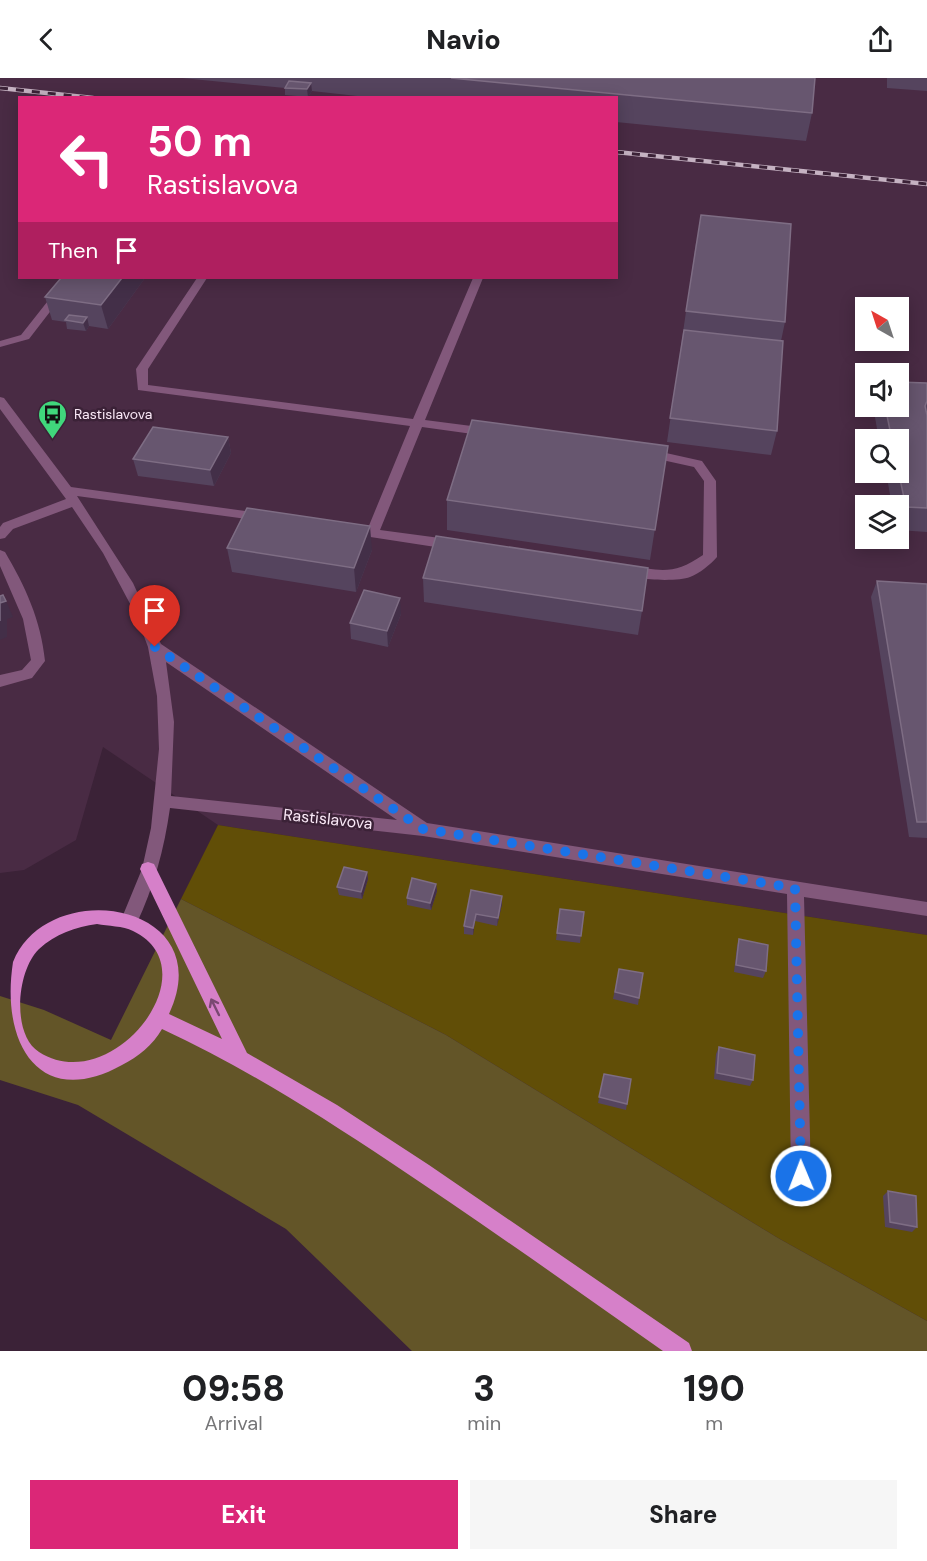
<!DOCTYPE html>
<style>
:root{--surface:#fff;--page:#f6f6f6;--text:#202124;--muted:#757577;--accent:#db2777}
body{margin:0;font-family:"DM Sans",sans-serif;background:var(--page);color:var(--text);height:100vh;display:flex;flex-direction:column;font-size:22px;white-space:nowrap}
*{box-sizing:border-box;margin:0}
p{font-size:20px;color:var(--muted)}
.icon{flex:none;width:33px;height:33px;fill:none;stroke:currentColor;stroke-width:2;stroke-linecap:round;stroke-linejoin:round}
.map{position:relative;height:1273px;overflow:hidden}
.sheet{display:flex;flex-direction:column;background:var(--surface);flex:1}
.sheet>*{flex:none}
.guide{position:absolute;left:18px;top:18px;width:600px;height:183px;border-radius:0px;box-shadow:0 3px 15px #0003;background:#db2777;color:#fff;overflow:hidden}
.needle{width:39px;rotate:321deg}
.controls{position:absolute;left:855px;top:219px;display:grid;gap:12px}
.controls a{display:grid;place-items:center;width:54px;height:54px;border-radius:0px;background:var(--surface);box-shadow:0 3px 15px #0003;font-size:30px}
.pin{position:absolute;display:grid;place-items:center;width:51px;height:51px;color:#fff;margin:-62px -26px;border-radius:50% 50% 50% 0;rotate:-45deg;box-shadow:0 0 6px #0007}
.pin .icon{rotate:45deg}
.me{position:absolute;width:66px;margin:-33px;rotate:359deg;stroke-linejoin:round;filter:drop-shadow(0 0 4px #0008)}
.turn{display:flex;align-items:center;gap:21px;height:126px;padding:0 30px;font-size:27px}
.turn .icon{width:78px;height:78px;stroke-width:2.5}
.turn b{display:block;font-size:42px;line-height:51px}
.then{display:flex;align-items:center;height:57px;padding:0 30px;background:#0003;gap:12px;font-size:22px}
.eta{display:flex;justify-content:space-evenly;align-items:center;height:102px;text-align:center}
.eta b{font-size:36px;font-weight:800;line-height:42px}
.primary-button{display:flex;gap:12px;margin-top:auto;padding:12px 30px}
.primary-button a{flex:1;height:69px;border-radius:0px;background:var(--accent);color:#fff;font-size:24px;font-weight:800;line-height:69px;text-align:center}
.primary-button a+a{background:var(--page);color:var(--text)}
header{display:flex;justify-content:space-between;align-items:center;height:78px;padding:0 30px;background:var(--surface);font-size:27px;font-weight:800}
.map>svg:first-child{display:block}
.built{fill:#492b44;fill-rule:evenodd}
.green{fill:#614e07}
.forest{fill:#635528}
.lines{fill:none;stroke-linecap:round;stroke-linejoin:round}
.minor{fill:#82587b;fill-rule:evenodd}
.major{fill:#d680c9;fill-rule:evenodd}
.rail-casing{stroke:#c5b2c2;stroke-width:4.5}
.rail{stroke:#3b2237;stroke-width:3;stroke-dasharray:8;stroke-linecap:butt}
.wall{fill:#55445e}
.shaded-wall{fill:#432f48}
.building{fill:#67566f;stroke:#7e6d84;stroke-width:1.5}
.oneway{stroke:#794871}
.route{stroke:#1a73e8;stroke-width:10;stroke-dasharray:0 18}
.labels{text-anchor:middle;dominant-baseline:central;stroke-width:5;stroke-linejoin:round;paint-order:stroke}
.far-poi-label{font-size:14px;fill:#fae9f7;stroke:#3b2237;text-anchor:start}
.street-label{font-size:16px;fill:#fae9f7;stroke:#3b2237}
</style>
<header><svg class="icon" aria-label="back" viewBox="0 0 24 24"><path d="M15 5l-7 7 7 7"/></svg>Navio<svg class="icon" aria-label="share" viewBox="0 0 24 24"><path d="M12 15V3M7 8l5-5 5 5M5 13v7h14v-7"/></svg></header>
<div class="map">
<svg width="927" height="1273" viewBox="0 0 927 1273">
<rect width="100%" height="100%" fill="#3b2237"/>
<path class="built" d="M0,0H927V857L218,747L103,669L76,762L24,792L0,795ZM20,20H616V200H20ZM866,230H898V262H866ZM866,296H898V328H866ZM866,362H898V394H866ZM866,428H898V460H866Z"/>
<path class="green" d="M218,747L927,857V1243L778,1160L446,957L181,821Z"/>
<path class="forest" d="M181,821L446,957L778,1160L927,1243V1273H412L286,1151L78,1027L0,1002V918L44,932L111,962Z"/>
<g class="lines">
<g class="minor">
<path d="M66,200H76L29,261L0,269V263L21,257Z"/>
<path d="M197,200H207L148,291V307L413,341L473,200H483L425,342L487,350L493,354L487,358L422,349L380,452L455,462L460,464L462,467L460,470L455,472L351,456L344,452L351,448L368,450L410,348L138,312L136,291Z"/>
<path d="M0,319L4,320L71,409L267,436L268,439L262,443L77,418L133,505L161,566L427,745L927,824V838L804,819L811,1098L808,1105L801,1108L794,1105L791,1098L787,816L423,758L170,730C164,772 154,809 136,847L130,850L124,847L121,842L142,791L151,750L159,671L157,618L148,569L136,537L103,475L72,429L13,451L5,460L0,461V449L3,445L66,421L0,331ZM166,584L397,742L171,718L174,644Z"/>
<path d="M648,371L702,383L716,403L717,479C711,486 699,496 690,499C677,504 629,503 620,492L627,487C661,493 674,497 703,477L704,403L694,389L644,378V372Z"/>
<path d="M0,472L5,474C25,508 41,542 45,583L32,600L0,609V597L22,592L31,582L23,541L0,488Z"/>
</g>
<path class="major" d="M148,784L154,786L247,975L337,1027L429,1087L689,1265L692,1273H663C572,1209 482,1145 390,1084C316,1035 242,988 162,951C153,967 138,979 122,987C41,1032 0,968 13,884C49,796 221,825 169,936L222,961L140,791L142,786ZM97,846C108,848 123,848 133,853C213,891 112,1021 39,974C11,956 17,892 39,871C55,856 76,849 97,846Z"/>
<defs>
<g id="rail">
<path d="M0,10L93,20"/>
<path d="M616,74L927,106"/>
</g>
</defs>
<use href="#rail" class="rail-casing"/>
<use href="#rail" class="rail"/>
</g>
<g class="wall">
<path d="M182,0H815L812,35L806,63L616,44V20H375L312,13L308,19L285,17V10Z"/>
<path d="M887,0H927V13L887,10Z"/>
<path d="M696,165L785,244L781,263L777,353L771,377L667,364Z"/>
<path d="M145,200L108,251L89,248L86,253L67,251L66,244L52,242L45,219Z"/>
<path d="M927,305V454L898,452V428H892L886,394H898V362H879L873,328H898Z"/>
<path d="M228,359L231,375L214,408L138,398L133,381Z"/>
<path d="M668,368L650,482L447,452V422Z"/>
<path d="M227,470L372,472L356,514L232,494Z"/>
<path d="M423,500L642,533L638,557L424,524Z"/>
<path d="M877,503L927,506V760L909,759L871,519Z"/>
<path d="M401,536L388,569L351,561L350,545Z"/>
<path d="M367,794L368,801L362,821L339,817L337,809Z"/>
<path d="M436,806L437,813L431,832L407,827V820Z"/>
<path d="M471,812L502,818V826L497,848L475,843L473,857L464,856V848Z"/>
<path d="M560,831L584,834L580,865L556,862Z"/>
<path d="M739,861L766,893L763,900L734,894L737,868Z"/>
<path d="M619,891L639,920L638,927L613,921Z"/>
<path d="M719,969L753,1002L750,1008L714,1001L716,976Z"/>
<path d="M604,996L627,1026L626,1032L598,1025Z"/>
<path d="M888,1113L917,1149L912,1154L885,1149L883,1118Z"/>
</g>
<g class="shaded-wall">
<path d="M311,5L312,13L308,19L307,11Z"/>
<path d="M122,200H145L108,251L101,227Z"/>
<path d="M87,239L89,248L86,253L83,245Z"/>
<path d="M228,359L231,375L214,408L210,392Z"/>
<path d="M370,448L372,472L356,514L354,490Z"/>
<path d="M400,520L401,536L388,569L387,553Z"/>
<path d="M6,523L13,539L7,541V559L0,562V525Z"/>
<path d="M367,794L368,801L362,821L361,814Z"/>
<path d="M436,806L437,813L431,832L430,825Z"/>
<path d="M502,818V826L497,848L498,840Z"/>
<path d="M476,836L473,857V850Z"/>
</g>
<g class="building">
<path d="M451,0H815L812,35Z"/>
<path d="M289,3L311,5L307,11L285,10Z"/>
<path d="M701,137L791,146L785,244L686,233Z"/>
<path d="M61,200H122L101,227L45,219Z"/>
<path d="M69,237L87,239L83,245L65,242Z"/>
<path d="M684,252L783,263L777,353L670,340Z"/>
<path d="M898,304L927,305V323L925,328L927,337V430L906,429L898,392V362H892L885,328H898Z"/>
<path d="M472,342L668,368L655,452L447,422Z"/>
<path d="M153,349L228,359L210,392L133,381Z"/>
<path d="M247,430L370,448L354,490L227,470Z"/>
<path d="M436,458L648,490L642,533L423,500Z"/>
<path d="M877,503L927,506V744H917Z"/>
<path d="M364,512L400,520L387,553L350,545Z"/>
<path d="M3,517L6,523L0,525V543V518Z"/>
<path d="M344,789L367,794L361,814L337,809Z"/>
<path d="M412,800L436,806L430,825L407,820Z"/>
<path d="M471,812L502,818L498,840L476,836L473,850L464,848Z"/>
<path d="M560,831L584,834L581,858L557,855Z"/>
<path d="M739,861L768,867L766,893L736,887Z"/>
<path d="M619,891L643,895L639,920L615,914Z"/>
<path d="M719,969L755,977L753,1002L717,995Z"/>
<path d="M604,996L631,1001L627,1026L599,1019Z"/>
<path d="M888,1113L916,1118L917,1149L890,1144Z"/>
</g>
<defs><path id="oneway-shaft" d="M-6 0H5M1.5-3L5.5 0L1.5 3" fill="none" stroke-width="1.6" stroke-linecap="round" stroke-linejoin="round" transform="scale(1.5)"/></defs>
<use class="oneway" href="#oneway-shaft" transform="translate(215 929) rotate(-116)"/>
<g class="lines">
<path class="route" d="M155,569L423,751L795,810L801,1098"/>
</g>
<defs>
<symbol id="bus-pin" viewBox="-11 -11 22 30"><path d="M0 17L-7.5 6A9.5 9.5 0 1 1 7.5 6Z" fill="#40d77c" stroke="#3b2237"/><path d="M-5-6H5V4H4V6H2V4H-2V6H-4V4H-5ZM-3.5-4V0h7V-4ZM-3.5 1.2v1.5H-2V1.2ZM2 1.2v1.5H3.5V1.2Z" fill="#111"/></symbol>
</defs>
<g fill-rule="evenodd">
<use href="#bus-pin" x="36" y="320" width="33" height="45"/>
</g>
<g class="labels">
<g class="far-poi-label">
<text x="74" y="336">Rastislavova</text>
</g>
<g class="street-label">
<text transform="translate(328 741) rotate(6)">Rastislavova</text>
</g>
</g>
</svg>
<div class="controls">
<a><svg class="needle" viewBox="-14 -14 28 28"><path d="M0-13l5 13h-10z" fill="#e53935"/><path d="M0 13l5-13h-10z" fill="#757577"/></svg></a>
<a><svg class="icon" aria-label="sound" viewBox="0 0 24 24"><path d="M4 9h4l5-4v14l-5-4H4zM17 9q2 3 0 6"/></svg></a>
<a><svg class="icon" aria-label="search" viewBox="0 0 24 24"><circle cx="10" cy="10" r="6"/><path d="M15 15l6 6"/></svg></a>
<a><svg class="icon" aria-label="layers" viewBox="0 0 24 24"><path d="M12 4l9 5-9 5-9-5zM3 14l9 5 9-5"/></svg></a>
</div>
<div class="pin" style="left:155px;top:569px;background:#d93025"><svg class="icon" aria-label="arrive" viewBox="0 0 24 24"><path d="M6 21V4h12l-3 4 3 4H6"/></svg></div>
<svg class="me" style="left:801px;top:1098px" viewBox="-20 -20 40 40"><circle r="17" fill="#1a73e8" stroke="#fff" stroke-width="3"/><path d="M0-11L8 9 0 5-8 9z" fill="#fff"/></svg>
<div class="guide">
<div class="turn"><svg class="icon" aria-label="left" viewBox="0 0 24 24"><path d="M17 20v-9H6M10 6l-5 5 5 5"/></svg><div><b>50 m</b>Rastislavova</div></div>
<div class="then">Then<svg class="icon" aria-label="arrive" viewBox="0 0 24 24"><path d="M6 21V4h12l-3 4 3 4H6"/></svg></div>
</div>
</div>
<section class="sheet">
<div class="eta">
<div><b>09:58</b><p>Arrival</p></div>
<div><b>3</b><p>min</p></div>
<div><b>190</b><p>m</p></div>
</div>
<div class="primary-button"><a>Exit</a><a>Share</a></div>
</section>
